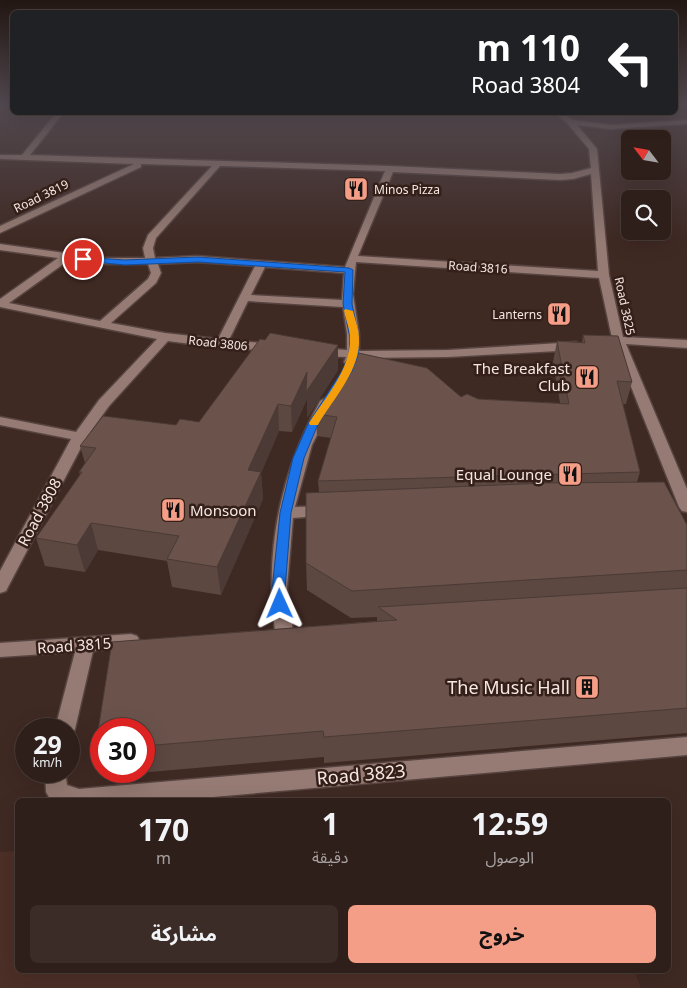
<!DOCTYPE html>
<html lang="ar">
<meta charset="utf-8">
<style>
:root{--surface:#2f1f1a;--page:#3b2c27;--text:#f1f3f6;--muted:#a7a2a2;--line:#4a3d39;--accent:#f49e87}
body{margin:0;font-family:"Noto Sans","Noto Sans Arabic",sans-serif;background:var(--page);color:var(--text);direction:rtl;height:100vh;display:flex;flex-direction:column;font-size:19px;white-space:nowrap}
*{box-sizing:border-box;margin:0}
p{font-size:16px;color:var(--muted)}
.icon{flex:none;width:28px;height:28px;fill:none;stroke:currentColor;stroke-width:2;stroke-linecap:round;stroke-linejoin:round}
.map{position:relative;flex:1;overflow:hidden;direction:ltr}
.sheet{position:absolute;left:15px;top:798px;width:656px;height:175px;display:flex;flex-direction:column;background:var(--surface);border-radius:8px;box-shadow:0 5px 20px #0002,0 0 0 1px var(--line);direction:rtl}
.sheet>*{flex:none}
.top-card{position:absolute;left:10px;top:10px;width:668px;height:105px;border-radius:8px;box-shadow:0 5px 20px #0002,0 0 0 1px var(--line);direction:rtl;background:#202124;color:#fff;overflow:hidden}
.needle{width:32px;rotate:301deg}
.fabs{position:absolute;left:621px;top:130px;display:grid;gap:10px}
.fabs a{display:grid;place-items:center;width:50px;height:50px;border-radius:8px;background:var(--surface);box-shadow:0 5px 20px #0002,0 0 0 1px var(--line);font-size:25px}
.speed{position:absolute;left:15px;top:718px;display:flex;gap:10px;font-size:25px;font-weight:700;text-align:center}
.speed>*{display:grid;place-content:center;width:65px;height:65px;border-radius:50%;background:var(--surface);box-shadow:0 5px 20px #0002,0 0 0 1px var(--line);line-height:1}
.speed small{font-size:12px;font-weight:400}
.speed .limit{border:8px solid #d22;background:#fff;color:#111}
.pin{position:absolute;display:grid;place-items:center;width:42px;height:42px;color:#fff;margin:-21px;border:2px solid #fff;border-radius:50%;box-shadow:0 1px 5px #0007}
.me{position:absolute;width:55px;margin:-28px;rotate:359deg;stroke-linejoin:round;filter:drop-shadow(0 0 4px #0008)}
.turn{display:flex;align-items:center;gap:18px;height:105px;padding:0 15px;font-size:22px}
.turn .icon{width:65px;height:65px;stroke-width:2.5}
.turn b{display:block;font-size:35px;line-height:42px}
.eta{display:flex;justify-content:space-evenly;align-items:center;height:85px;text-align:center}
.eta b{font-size:30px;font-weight:700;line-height:35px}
.cta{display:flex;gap:10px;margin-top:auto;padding:10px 15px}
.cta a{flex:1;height:58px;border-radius:8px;background:var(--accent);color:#111;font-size:20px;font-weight:700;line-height:58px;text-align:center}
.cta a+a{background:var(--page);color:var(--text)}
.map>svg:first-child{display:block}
.built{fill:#4c2f27}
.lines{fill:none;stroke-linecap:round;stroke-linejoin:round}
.minor-casing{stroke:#574440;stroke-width:3}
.minor{fill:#957b73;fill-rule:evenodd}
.wall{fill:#5c4741}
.shaded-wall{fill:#4b3a35}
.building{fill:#6b534c;stroke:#4b3a35}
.route{fill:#1a73e8;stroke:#114b97}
.slow{fill:#f59e0b}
.labels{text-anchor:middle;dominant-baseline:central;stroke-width:5;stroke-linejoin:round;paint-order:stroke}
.far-poi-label{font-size:12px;fill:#f6e7e3;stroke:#341f19;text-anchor:start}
.far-street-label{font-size:12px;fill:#f6e7e3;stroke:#341f19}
.poi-label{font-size:15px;fill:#f6e7e3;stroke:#341f19;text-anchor:end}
.street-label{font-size:15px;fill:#f6e7e3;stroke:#341f19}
.near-poi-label{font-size:18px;fill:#f6e7e3;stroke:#341f19;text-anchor:end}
.near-street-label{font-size:18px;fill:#f6e7e3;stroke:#341f19}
</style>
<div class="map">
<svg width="687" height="988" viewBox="0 0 687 988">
<rect width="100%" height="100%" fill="#3f2923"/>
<path class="built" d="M17,851L18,970H634L641,988H0V852Z"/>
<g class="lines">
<defs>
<g id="minor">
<rect x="675" y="104" width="12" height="2"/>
<path d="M57,112H64L30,155L390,166L560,174L572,173L591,168L589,149L568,124L554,112H562L573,120L611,125L687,120V124L611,129L577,125L597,149L609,275L623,337L687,340V348L626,344L687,489V512L682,511L679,507L614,344L599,348L593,344L595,341L612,338L599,278L356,262L353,294L359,334V351L448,350L576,342L582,346L576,350L448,357L358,358L354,365L350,366L344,362L346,357L319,356L313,352L319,348L347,350V334L343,307L248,301L229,340L274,344L278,345L280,348L278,351L221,348L168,341L109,406L86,438L8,587L6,591L0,593V571L71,439L0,425V417L76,432L99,400L157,339L0,307V299L58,258L0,250V244L101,258H145L143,248L148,235L212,166L141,164V167L0,233V226L134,164L0,159V155H22ZM220,166L385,171L345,267L197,256L155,258L153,248L156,238ZM393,172L560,180L573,179L591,174L598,271L358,256ZM69,260L101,264H148L151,273L148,279L100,321L9,303ZM197,262L255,266L218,339L165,333L111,323L156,283L161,273L158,264ZM265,267L344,273L342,300L251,295Z"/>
<path d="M327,397L334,401L312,445L295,507L326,506L331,507L334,511L331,515L293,518L287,589L293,631L290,636L284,638L278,636L275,631C264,550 281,472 320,401Z"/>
<path d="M131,634L137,636L140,641L137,646L93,651L75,729L72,735L69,736V729H55L75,652L0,657V643Z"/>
<path d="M687,737V755L179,800H52L50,799L46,792L45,771H65L67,785L79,789Z"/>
</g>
</defs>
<use href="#minor" class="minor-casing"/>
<use href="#minor" class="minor"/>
</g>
<g class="wall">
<path d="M583,335L618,336L632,382L626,404H623L640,472L637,482H664L687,525V733L324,763V757L104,776L103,771H144V729H101V768L95,750L112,642L377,621V617L351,618L307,590L306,563V493L319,492L318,481L331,438L317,436L316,414L354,352L427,368L461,397L467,394L478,399L560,403L553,362L557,341L582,342Z"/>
<path d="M338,370L307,418V399L292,432L279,431L261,473L263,499L221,595L172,587L167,561L98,550L85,572L45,566L36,538L80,475L79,472L85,463L80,446L176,425L199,422Z"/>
</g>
<g class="shaded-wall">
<path d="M338,345V370L307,418V399L292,432L291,406L307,372Z"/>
<path d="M278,404L279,431L261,473L263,499L221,595L217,567L248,470Z"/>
<path d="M91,523L98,550L85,572L77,545Z"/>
</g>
<g class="building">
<path d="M270,333L338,345L306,392L307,372L291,406L278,404L248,470L261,472L217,567L167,559L179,536L91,523L77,545L36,538L82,472H79L96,448L80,446L103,416L176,425L180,419L199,422L260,339L265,340Z"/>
<path d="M583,335L618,336L632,382L617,381L640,472L318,481L337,417L316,414L354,352L427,368L461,397L467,394L478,399L569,404L557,341L585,343Z"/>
<path d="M664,482L687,525V570L352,591L306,563V493L547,483Z"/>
<path d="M687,588V708L324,737L323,731L144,746V729H101V749L95,750L112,642L397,620L378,607Z"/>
</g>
<linearGradient id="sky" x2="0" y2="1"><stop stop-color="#231713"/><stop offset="0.43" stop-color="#524950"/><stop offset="1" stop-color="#524950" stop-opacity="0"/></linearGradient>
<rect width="687" height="242" fill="url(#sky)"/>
<path class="route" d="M81,257L125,260L198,257L349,268L353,270L352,304L359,338L358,355L352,371L318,424L304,458L291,513L285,590L287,604L285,607H276L272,590L280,513L293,458L308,424L342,371L349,355L350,338L343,304L345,272L198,262L125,265L83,261H81Z"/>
<path class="slow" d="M345,309L353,311C355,320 359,329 359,338C361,369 334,398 319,423L318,425H310L309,423C325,398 351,369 350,338C350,329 346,320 344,311Z"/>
<defs>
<symbol id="restaurant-square" viewBox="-11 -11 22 22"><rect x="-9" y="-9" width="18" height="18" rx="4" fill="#f49e87" stroke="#341f19"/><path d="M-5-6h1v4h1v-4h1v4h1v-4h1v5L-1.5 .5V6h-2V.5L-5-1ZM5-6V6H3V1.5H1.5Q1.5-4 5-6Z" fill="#111"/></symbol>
<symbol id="building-square" viewBox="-11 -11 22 22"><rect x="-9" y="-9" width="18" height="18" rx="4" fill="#f49e87" stroke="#341f19"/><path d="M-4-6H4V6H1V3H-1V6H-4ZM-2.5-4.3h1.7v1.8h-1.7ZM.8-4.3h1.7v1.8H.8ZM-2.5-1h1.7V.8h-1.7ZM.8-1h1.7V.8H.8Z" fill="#111"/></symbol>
</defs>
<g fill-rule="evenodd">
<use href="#restaurant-square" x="342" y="175" width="28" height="28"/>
<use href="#restaurant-square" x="545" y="300" width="28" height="28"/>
<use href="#restaurant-square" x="573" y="363" width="28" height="28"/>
<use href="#restaurant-square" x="556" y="460" width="28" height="28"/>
<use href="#restaurant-square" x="159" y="496" width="28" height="28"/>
<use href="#building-square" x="573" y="673" width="28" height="28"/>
</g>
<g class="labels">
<g class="far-poi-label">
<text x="374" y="189">Minos Pizza</text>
<text x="542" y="314" text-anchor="end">Lanterns</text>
</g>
<g class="far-street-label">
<text transform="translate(41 196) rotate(-26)">Road 3819</text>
<text transform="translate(478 267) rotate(4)">Road 3816</text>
<text transform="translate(625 306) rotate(78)">Road 3825</text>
<text transform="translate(218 343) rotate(6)">Road 3806</text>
</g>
<g class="poi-label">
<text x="570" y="368">The Breakfast<tspan x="570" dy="17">Club</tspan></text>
<text x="552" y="474">Equal Lounge</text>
<text x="190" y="510" text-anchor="start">Monsoon</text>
</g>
<g class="street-label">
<text transform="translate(39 512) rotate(-62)">Road 3808</text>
<text transform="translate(74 645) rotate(-4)">Road 3815</text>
</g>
<g class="near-poi-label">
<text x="570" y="687">The Music Hall</text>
</g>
<g class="near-street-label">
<text transform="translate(361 774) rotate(-5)">Road 3823</text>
</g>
</g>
</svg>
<div class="fabs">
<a><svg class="needle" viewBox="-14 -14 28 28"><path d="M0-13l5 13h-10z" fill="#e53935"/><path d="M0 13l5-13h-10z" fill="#a7a2a2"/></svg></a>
<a><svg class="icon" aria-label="search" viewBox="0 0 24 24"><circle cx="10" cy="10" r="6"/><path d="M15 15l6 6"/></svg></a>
</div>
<div class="speed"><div>29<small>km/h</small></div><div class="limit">30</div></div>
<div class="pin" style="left:83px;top:259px;background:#d93025"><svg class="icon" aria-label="arrive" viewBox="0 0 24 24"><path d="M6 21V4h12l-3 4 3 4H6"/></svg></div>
<svg class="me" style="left:280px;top:604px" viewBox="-20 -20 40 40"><path d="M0-17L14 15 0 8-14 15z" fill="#1a73e8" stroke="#fff" stroke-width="4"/></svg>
<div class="top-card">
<div class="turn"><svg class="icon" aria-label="left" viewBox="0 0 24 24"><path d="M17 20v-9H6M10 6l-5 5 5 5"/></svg><div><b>110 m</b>Road 3804</div></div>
</div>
<section class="sheet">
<div class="eta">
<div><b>12:59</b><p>الوصول</p></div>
<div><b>1</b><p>دقيقة</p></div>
<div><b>170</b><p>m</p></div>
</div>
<div class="cta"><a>خروج</a><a>مشاركة</a></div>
</section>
</div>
